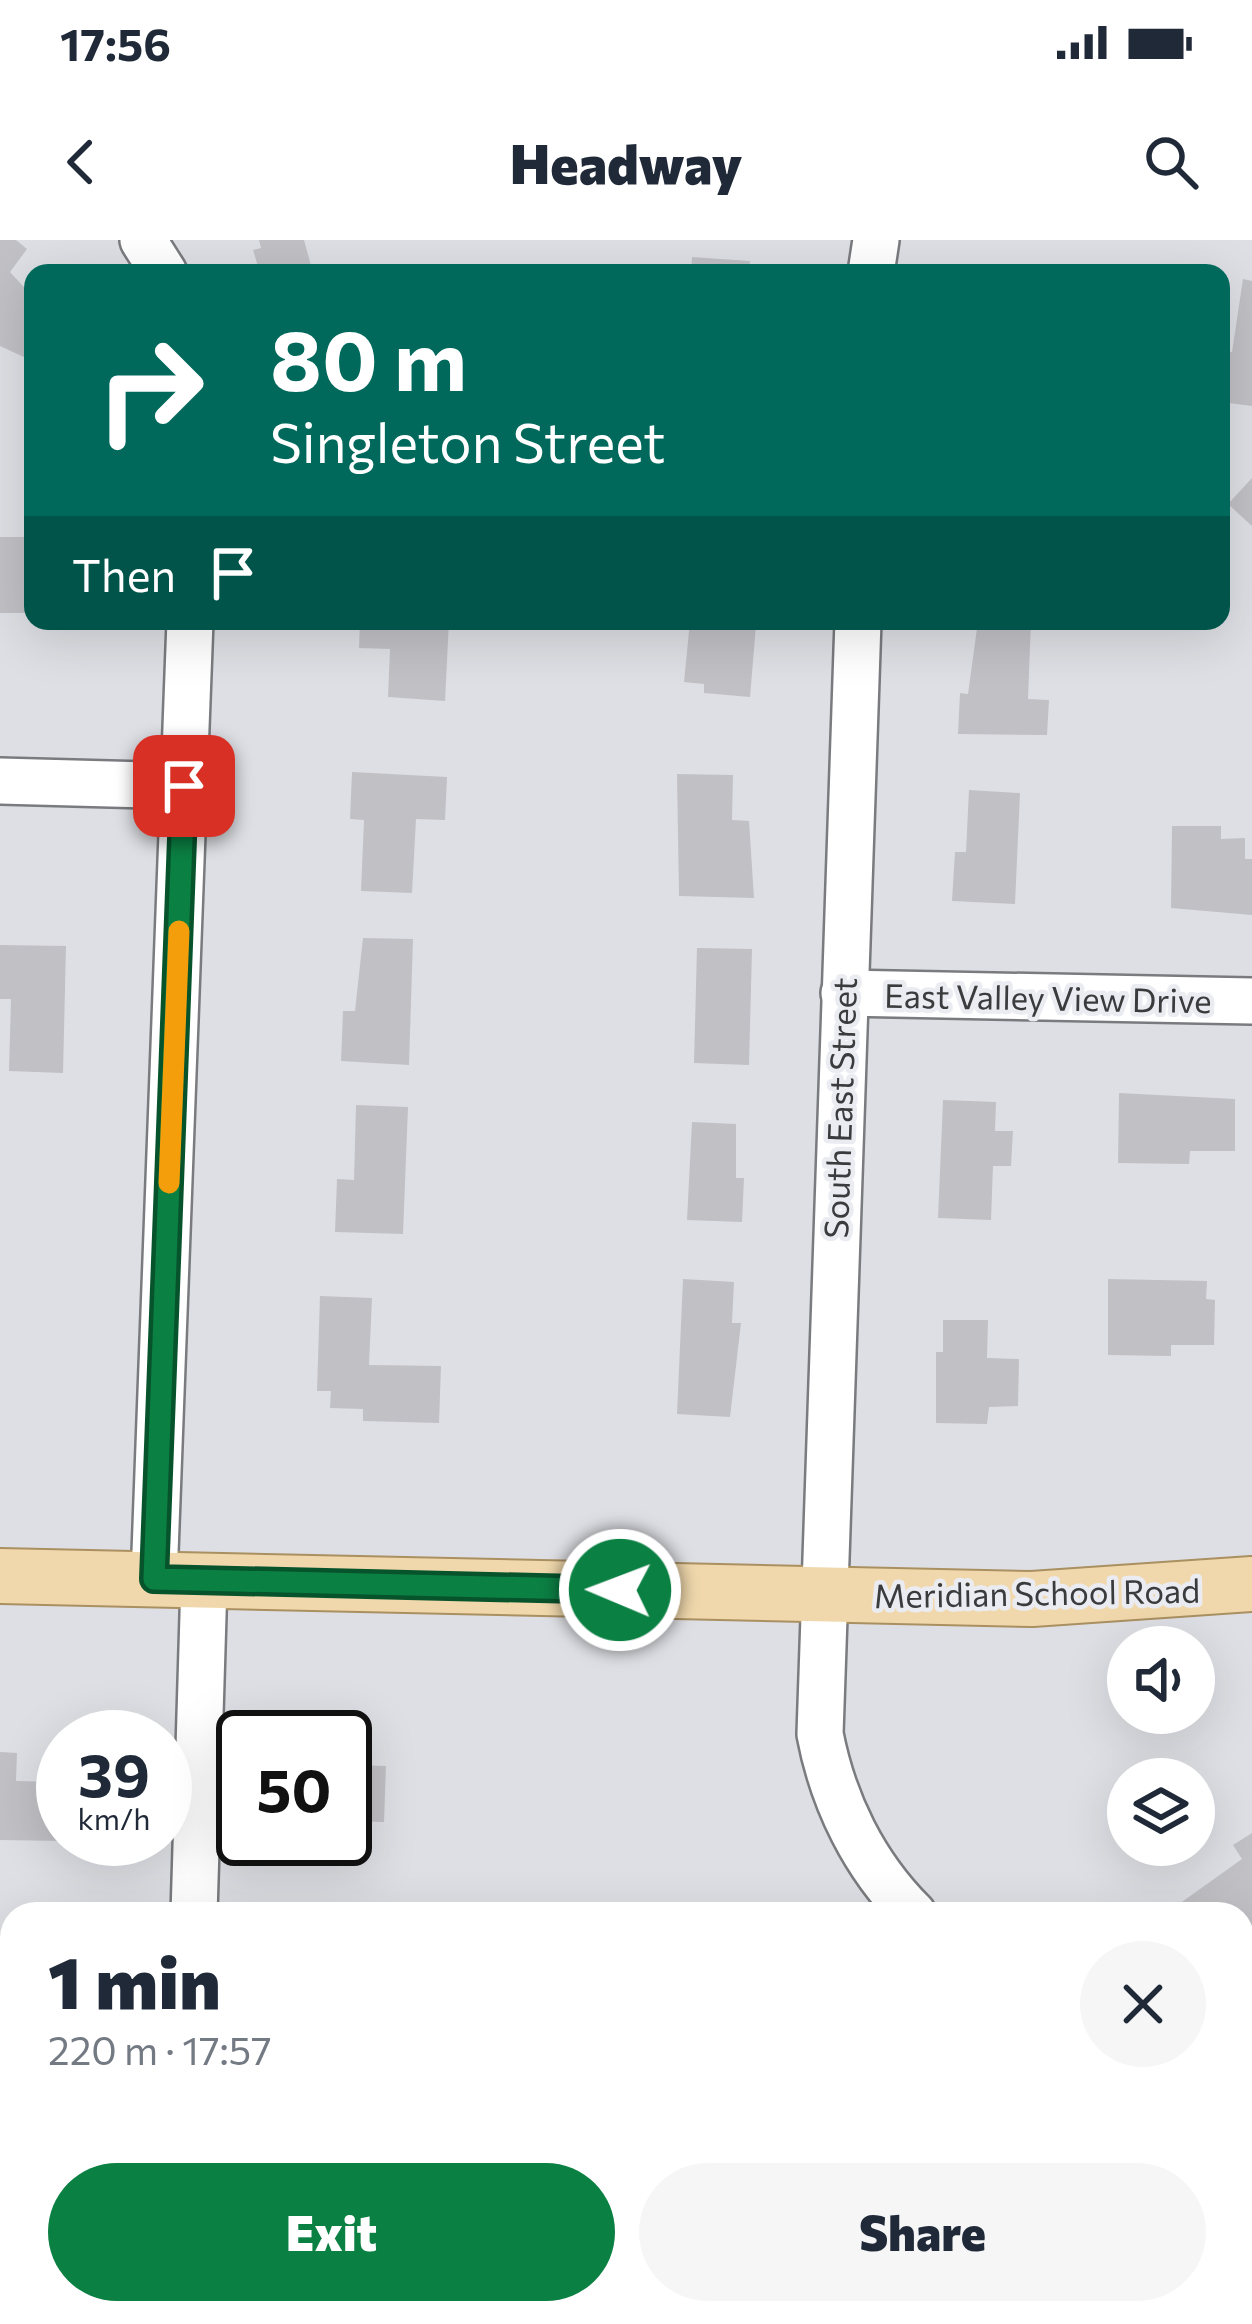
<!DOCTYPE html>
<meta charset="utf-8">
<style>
:root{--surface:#fff;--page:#f6f6f7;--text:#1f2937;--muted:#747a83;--accent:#0b8043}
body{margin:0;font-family:Commissioner,sans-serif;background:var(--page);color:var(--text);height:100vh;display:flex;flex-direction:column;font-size:45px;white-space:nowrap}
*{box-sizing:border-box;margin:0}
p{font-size:39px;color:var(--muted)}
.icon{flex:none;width:66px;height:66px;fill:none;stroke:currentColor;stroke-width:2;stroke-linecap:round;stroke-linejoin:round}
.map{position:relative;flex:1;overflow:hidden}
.drawer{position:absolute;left:0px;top:1662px;width:1254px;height:423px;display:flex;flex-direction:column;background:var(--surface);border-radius:36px 36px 0 0;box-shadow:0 12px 48px #0002}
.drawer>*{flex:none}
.top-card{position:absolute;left:24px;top:24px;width:1206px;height:366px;border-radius:24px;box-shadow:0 12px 48px #0002;background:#00695c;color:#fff;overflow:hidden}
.controls{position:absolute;left:1107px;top:1386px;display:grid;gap:24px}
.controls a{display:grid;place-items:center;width:108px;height:108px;border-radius:50%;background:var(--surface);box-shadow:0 12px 48px #0002;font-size:60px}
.speed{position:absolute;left:36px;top:1470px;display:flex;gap:24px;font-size:60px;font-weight:700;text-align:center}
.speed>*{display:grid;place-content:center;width:156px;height:156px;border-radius:50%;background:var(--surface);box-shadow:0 12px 48px #0002;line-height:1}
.speed small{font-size:30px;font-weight:400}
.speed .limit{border:6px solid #111;border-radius:18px;background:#fff;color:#111}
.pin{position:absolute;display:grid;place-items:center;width:102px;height:102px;color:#fff;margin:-51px;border-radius:24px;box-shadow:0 6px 18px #0006}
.me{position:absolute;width:132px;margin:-66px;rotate:271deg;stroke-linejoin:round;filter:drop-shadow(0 0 9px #0008)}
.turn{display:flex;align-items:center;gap:42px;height:252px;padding:0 48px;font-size:54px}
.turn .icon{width:156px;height:156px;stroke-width:2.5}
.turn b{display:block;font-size:84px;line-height:102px}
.then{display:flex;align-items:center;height:114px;padding:0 48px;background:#0003;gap:24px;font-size:45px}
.round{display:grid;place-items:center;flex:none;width:126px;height:126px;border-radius:63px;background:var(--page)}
.overview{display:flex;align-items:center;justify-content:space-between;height:204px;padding:0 48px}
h1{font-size:72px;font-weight:800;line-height:90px}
.cta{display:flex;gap:24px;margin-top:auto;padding:24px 48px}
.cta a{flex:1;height:138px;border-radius:72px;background:var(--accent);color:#fff;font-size:48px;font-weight:800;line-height:138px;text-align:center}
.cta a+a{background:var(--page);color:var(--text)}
.status{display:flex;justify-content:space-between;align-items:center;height:84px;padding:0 60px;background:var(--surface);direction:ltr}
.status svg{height:33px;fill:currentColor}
header{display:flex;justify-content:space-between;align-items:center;height:156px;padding:0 48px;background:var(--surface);font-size:54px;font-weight:800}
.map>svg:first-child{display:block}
.building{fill:#c0c0c5}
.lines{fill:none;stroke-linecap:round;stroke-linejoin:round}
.minor-casing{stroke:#7a7b7f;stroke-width:50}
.major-casing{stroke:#aa9061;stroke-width:58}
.minor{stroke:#fff;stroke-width:45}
.major{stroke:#f0d8ac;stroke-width:54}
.route-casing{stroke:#07532c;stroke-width:30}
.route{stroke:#0b8043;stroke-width:21}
.slow{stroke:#f59e0b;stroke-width:21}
.labels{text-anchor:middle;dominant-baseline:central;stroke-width:9;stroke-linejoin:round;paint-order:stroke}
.street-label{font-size:33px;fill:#3a3b3d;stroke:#ebecf2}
</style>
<div class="status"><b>17:56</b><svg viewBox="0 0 49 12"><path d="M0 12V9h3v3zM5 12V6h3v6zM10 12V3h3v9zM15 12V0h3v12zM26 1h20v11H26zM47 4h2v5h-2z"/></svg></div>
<header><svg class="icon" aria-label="back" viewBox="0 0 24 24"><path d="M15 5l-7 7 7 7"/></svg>Headway<svg class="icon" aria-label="search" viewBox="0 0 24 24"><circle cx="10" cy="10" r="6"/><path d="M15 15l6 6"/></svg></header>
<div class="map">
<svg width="1252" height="2084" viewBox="0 0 1252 2084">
<rect width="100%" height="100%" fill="#dedfe4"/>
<g class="building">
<path d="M0,0H16L27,9L10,32L33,57V109L26,118L0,106Z"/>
<path d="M259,0H304L313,33H260L253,10L261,8Z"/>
<path d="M692,17L750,21L749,33H691Z"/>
<path d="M1243,39L1252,41V166L1221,162V110L1232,112Z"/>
<path d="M1252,238V286L1228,264Z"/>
<rect x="0" y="297" width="33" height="76"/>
<path d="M360,381H449L445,461L388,457L390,409L359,408Z"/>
<path d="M690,381L756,385L750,457L704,453V444L684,442Z"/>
<path d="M978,381H1031L1028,459L1049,460L1047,495L958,494L960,453L968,454Z"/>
<path d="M352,532L447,537L445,580L416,579L412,653L361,651L364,580L350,579Z"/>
<path d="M677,534L733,535L732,580L749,581L754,658L679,656Z"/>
<path d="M969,550L1020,553L1015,664L952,661L955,612H966Z"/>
<path d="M1172,586H1221V599L1245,598V619H1252V675L1171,668Z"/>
<path d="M363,698L413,699L409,825L341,821L343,771H355Z"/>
<path d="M0,705L66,706L63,833L9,831L11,759H0Z"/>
<path d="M697,708L752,709L749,825L694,823Z"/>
<path d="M1119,853L1235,859V911H1190L1189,924L1118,923Z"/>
<path d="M943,860L996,862L995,891H1013L1011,926H993L991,980L938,978Z"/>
<path d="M356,865L408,867L403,994L335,992L337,939L354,940Z"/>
<path d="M692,882L736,884V938H744L742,982L687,980Z"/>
<path d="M683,1039L734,1042L732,1083H741L730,1177L677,1174Z"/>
<path d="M1108,1039L1207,1041L1206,1059L1215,1060L1214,1105H1171V1116L1108,1115Z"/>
<path d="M320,1056L372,1058L369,1125L441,1126L439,1183L363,1181V1169L330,1168L331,1151H317Z"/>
<path d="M943,1080H988L987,1118L1019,1119L1018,1166L989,1167L987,1184L936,1183V1112H943Z"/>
<path d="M0,1512L17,1513L16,1541L63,1542V1601L0,1600Z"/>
<path d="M345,1517L353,1518L352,1525L386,1526L384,1582L345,1581Z"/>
<path d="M1252,1593V1796L1242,1793V1674H1165L1242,1619L1233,1605Z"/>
<path d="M293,1665L358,1667V1674H292Z"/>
<path d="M0,1828L12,1829V1880L0,1879Z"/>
<path d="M6,1963H12V2073H92L91,2084L1,2080Z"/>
<path d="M272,2073H351L350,2080L272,2084Z"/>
</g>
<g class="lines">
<defs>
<g id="minor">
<path d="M143,0L164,33"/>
<path d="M871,33L876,0"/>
<path d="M858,381L820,1494C833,1562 864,1625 913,1674"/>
<path d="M0,541L184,546"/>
<path d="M844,753L1252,761"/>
<path d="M154,1339L190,381"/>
<path d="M194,1674L204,1342"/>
<path d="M0,1726H12"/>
<path d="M1242,1827L1252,1824"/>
<path d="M1242,1988L1252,2000"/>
<path d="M182,2084V2073"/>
<path d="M958,2084L968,2073"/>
</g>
<path id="major" d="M0,1336L1032,1359L1252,1344"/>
</defs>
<use href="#minor" class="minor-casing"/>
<use href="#major" class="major-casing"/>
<use href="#minor" class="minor"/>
<use href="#major" class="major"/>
</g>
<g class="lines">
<defs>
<path id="route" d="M184,546L154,1339L620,1350"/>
</defs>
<use href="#route" class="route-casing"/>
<use href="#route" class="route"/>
<path class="slow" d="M169,943L179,691"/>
</g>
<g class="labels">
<g class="street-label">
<text transform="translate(1048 757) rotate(1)">East Valley View Drive</text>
<text transform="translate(839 868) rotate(-88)">South East Street</text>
<text transform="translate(1037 1352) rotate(-1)">Meridian School Road</text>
</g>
</g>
</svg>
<div class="controls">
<a><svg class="icon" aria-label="sound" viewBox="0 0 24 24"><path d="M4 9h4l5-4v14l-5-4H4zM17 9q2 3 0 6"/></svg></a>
<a><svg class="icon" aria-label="layers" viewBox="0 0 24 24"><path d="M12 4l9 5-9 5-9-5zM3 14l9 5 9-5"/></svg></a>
</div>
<div class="speed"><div>39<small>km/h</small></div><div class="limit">50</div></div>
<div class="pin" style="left:184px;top:546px;background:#d93025"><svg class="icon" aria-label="arrive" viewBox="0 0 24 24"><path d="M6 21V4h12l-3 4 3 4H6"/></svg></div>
<svg class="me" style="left:620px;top:1350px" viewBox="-20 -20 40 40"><circle r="17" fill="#0b8043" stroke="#fff" stroke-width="3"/><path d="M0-11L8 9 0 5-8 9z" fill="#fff"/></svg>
<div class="top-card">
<div class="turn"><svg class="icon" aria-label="right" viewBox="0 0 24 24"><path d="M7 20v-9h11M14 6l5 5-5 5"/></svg><div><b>80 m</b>Singleton Street</div></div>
<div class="then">Then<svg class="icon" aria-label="arrive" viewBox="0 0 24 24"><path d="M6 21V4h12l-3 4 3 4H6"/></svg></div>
</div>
<section class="drawer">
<div class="overview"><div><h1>1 min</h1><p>220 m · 17:57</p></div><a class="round"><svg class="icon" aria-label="close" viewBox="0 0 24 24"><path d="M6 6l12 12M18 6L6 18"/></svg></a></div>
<div class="cta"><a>Exit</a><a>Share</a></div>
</section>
</div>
